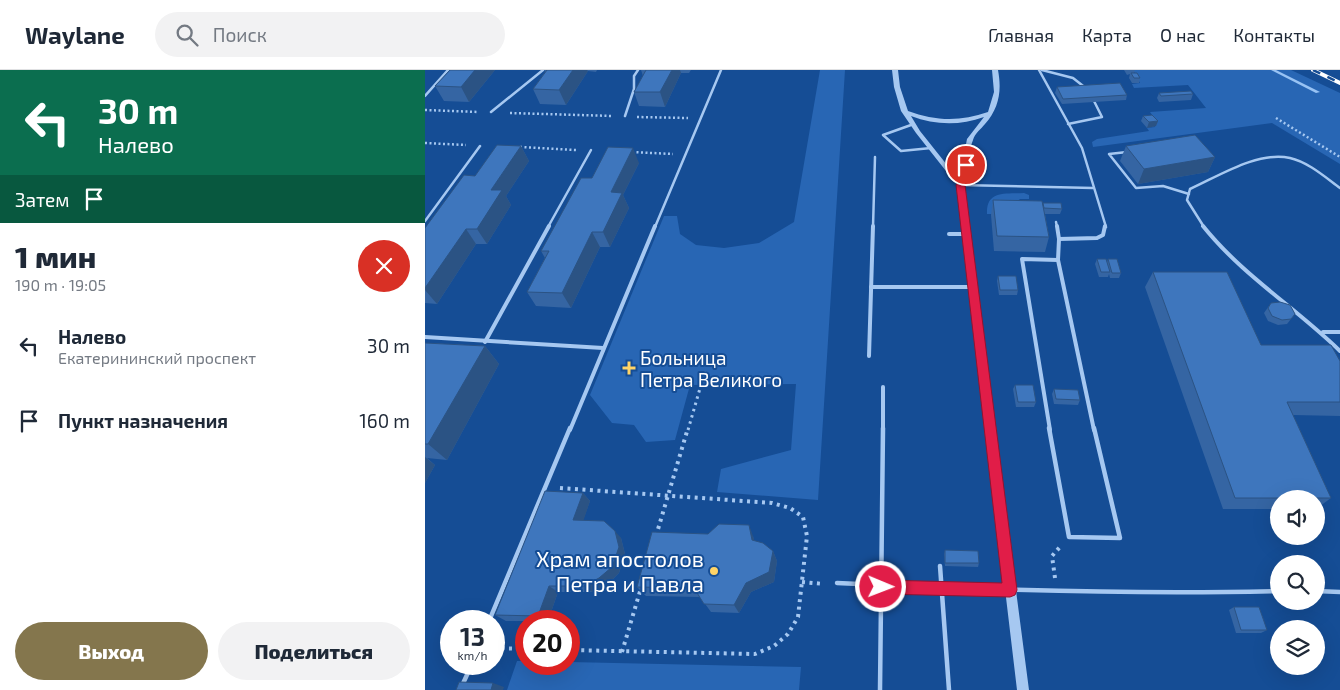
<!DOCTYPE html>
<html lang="ru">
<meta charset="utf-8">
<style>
:root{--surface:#fff;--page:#f2f2f3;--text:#1f2937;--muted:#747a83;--line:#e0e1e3;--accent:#84764d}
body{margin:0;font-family:"Exo 2",sans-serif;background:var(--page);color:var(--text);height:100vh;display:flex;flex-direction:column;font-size:19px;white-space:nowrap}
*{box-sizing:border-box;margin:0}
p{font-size:16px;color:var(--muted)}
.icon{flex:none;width:28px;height:28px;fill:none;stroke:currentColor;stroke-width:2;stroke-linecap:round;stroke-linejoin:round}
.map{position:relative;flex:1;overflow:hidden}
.sheet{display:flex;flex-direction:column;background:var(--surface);width:425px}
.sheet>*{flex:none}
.banner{background:#0b6e4f;color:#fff;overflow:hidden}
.tools{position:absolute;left:845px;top:420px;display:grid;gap:10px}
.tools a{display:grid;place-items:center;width:55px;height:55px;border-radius:50%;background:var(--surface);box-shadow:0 5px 20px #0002;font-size:25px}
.speed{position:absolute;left:15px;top:540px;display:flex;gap:10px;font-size:25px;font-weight:700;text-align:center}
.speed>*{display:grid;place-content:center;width:65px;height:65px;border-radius:50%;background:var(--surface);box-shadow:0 5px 20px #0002;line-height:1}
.speed small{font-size:12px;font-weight:400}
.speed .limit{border:8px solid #d22;background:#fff;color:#111}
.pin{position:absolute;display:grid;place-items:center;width:42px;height:42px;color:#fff;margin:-21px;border:2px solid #fff;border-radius:50%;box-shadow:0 1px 5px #0007}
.me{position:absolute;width:55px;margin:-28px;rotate:91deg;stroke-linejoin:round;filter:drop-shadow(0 0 4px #0008)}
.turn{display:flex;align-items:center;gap:18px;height:105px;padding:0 15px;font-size:22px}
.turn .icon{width:65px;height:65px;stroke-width:2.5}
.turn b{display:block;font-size:35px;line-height:42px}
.then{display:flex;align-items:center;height:48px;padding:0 15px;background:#0003;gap:10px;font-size:19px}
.round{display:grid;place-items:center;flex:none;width:52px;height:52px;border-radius:26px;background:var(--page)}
.summary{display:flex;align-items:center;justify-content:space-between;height:85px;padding:0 15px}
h1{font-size:30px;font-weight:800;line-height:38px}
.cta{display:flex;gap:10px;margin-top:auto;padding:10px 15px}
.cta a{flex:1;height:58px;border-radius:30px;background:var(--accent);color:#fff;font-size:20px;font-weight:800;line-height:58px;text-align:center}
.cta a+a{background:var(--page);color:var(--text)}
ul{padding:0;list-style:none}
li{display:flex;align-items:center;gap:15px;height:75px;padding:0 15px}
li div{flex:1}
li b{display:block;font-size:19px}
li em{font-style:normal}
header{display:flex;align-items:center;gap:30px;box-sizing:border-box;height:70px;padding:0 25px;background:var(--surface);border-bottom:1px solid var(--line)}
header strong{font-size:24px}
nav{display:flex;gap:28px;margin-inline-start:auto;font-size:18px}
.search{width:350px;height:45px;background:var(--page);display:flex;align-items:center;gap:12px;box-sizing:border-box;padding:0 18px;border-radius:28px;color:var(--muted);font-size:19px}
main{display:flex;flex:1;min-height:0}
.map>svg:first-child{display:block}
.green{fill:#2866b4}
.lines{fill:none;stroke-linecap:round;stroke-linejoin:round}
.stream{fill:#98c3f4;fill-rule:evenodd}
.path-far2{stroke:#a6c8f1;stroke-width:2.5;stroke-dasharray:2 2.5;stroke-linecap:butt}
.path-far1{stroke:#a6c8f1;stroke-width:3;stroke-dasharray:2.5 4;stroke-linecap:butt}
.path{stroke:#a6c8f1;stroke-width:4;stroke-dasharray:3 4.5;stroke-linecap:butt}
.service-far2{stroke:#a6c8f1;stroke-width:2.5}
.service-far1{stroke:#a6c8f1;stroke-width:4}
.service{stroke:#a6c8f1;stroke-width:4.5}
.tertiary{fill:#a6c8f1;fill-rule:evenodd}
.rail-casing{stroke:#fff;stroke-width:4}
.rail{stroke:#154d95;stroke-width:2.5;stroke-dasharray:8;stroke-linecap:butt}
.wall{fill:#3565a3}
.shaded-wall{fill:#2b5384}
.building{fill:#3e76bd;stroke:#2b5384}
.route{fill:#e11d48;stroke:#92132f}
.poi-dot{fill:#ffd467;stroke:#154d95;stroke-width:2}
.labels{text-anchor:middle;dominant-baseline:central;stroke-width:4;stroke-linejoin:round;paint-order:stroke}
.poi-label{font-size:19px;fill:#fff;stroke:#154d95;text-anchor:start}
.near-poi-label{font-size:22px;fill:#fff;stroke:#154d95;text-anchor:end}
</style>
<header>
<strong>Waylane</strong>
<div class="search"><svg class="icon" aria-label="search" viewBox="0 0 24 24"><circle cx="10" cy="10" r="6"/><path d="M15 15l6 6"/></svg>Поиск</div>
<nav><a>Главная</a><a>Карта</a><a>О нас</a><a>Контакты</a></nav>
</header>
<main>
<section class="sheet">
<div class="banner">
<div class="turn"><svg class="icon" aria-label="left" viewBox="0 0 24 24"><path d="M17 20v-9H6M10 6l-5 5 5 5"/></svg><div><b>30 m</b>Налево</div></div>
<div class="then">Затем<svg class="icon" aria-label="arrive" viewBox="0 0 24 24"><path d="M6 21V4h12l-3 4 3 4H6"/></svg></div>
</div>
<div class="summary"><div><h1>1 мин</h1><p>190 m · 19:05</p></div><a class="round" style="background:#d93025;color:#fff"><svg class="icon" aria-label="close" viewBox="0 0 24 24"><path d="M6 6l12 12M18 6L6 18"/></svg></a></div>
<ul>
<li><svg class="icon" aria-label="left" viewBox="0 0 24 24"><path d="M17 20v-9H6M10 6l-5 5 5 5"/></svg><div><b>Налево</b><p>Екатерининский проспект</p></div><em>30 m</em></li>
<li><svg class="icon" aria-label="arrive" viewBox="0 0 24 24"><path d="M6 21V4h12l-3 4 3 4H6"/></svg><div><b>Пункт назначения</b></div><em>160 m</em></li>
</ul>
<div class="cta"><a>Выход</a><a>Поделиться</a></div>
</section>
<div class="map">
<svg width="915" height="620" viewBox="0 0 915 620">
<rect width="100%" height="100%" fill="#154d95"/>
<g class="green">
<path d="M395,0H420L393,430L292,422L296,399L366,380L371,314L265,315L250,370L221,372L209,355L187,353L165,325L239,146H252L255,164L271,175L299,178L334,173L369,152Z"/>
<path d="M708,0H866L915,23V94L847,53L668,77L667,72L672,69L724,61L722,58L730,57V49L725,42L781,38L763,15L709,18L707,14L715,13Z"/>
<path d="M599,123L604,125V129H595L575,144H562C561,120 580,124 599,123Z"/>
<path d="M92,591H101V594H144V592L376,597L374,620H82Z"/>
</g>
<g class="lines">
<path class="stream" d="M846,0H851L895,22L891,23Z"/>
<g class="path-far2">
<path d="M0,40L53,42"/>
<path d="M85,43L188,46"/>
<path d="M212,47L263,48"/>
<path d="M851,48L915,87"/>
<path d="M0,73L41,75"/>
<path d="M95,77L151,80"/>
<path d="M207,82L248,84"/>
</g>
<path class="path-far1" d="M263,360L280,301"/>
<g class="path">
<path d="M135,418L347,433L365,438L378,447L382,466L373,547L363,564L349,576L330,584L144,580"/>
<path d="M231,466L263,358"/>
<path d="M630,508L627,486L635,477"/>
<path d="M377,512L399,514"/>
<path d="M69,578L101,579"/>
<path d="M197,582L216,518"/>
</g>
<g class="service-far2">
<path d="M614,0L657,78L681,157"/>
<path d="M617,0L648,8L662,19"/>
<path d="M0,26L23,0"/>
<path d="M66,42L118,0"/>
<path d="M200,46L209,19V6L213,0"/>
<path d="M643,54L677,47L668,29"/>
<path d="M486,55L458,65L476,81L506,78"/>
<path d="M702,82L684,84L711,118L738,116L764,124"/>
<path d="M535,115L668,118"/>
<path d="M0,151L55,76"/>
<path d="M631,152L632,157"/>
<path d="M123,157L166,80"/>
<path d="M230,157L296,0"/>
<path d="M448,157L450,87"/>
<path d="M779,157L762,130L765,119C794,106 832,81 865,88C883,92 900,107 915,118"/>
</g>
<g class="service-far1">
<path d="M632,156L634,169L633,190"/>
<path d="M778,156C817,205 871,238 915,281"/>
<path d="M524,164H542"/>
<path d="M634,169L672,168L678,165L680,156"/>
<path d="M633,190L669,360"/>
<path d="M446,217H548"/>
<path d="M898,262H915"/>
<path d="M0,267L178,278"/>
<path d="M60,272L124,156"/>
<path d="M444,286L448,156"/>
<path d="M145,360L230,156"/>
<path d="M458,360V317"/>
<path d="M625,360L597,189L633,190"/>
</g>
<g class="service">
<path d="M624,358L644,467L695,468L669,358"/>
<path d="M515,496L524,620"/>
<path d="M412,513C559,520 707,525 854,521"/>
<path d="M891,521L915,522"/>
<path d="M64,551L145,358"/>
<path d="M35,620L47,594"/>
<path d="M455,620L458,358"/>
</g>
<path class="tertiary" d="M467,0H473L475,17L483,41C510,51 535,52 563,42L569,22L567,0H573C577,21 574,38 560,54C556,59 550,63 548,70C542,84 546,100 538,115L604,620H592L532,115L491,63L476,41L469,17ZM486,46C510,55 534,56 559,47L542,69L534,110L495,61Z"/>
<defs>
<path id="rail" d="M888,0L915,13"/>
</defs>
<use href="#rail" class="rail-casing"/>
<use href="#rail" class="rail"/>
</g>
<g class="wall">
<path d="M70,0L44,32L19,31L10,16Z"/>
<path d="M119,0H172L171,2L163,1L141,35L115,34L108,19L120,2Z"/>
<path d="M216,0H266L264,3H256L240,37L214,36L209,22L218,6Z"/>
<path d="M699,0H710L709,3L715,8L714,13H707L704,8L705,4L702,5Z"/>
<path d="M632,17L702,25L701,30L637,34L630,23Z"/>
<path d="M734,23L768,24L766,30L734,32L732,28Z"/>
<path d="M718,46L733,51L731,56L722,58L716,51Z"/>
<path d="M96,76L104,91L81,126L86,135L62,174H51L12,234L0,233V158Z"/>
<path d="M701,76L790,87L783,102L713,114L695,91Z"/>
<path d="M214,93L198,125L204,138L185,177H175L146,238L111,236L102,222L120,188L116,181L167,108Z"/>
<path d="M568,130L637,139L635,144H620L624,167L620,182L569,181L566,145Z"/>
<path d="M672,189L682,192L683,189L696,203L694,208H685L684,204L683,207H674L670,194Z"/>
<path d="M728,202L836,275L915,291V346L868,345L906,428L891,439V429H854V439H798L720,217Z"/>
<path d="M573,206L593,220L592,225H574L572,211Z"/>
<path d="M846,233L870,244L862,254L853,255L843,251L839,243Z"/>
<path d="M0,273L60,276L74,294L22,390L2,388L10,395L0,413Z"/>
<path d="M590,315L611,332L609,337H591L588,319Z"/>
<path d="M629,319L655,330L653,335L629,334L627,324Z"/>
<path d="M158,423L165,431L158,450L196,468L200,484L194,503L182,515L167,522H133L123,551H81L70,545Z"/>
<path d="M328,466L329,471L348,481L352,491L349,512L326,522L314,543L286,542L275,527L221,526L212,517Z"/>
<path d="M520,480L554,493L553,497L520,496L519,484Z"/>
<path d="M809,537L842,560L836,563H811L804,540Z"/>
</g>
<g class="shaded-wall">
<path d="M50,0H70L44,32L36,17Z"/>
<path d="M148,0H162L163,1L141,35L134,20Z"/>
<path d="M247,0H255L256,3L240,37L235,22Z"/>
<path d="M733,51L731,56L722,58L724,52Z"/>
<path d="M96,76L104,91L81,126L86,135L62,174L52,159L66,120Z"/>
<path d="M208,78L214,93L198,125L204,138L185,177L178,162L186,122Z"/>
<path d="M790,87L783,102L713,114L719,99Z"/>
<path d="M41,159L51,174L12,234L0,220V218Z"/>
<path d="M167,162L175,177L146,238L137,223Z"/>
<path d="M60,276L74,294L22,390L3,374Z"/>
<path d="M0,387L10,395L0,413Z"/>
<path d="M158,423L165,431L156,458L148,450Z"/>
<path d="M324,455L328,466L332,480L327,470Z"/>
<path d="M190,461L196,468L200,484L194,503L182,515L167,522L159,516Z"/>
<path d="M348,481L352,491L349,512L326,522L314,543L309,535L321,513Z"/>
<path d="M124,516L133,522L123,551H121L113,546Z"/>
<path d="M68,613L79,617L78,620H66Z"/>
</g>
<g class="building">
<path d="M25,0H50L36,17L10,16Z"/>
<path d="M122,0H148L134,20L108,19Z"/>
<path d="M221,0H247L235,22H209Z"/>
<path d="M706,3H712L715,8H709Z"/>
<path d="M695,13L702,25L638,29L632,17Z"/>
<path d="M766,21L768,24L736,26L734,23Z"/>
<path d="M727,45L733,51L724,52L718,46Z"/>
<path d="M770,65L790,87L719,99L701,76Z"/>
<path d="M72,75L96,76L66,120H77L52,159H41L0,218V158L39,105L50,106Z"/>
<path d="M183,77L208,78L186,122L197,123L178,162H167L137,223L102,222L124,181H116L156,108H167Z"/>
<path d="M568,130L617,131L624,167L572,166Z"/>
<path d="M618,133H636L637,139L619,138Z"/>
<path d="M672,189H681L685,202H676Z"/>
<path d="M683,189H692L696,203H687Z"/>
<path d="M728,202H802L836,275H906L915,291V332H862L906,428H810Z"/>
<path d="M573,206H591L593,220H575Z"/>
<path d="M855,232L865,235L870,244L866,249L857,250L847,246L843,238L846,233Z"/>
<path d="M0,273L60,276L3,374H0Z"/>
<path d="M590,315H608L611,332H593Z"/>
<path d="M629,319L653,320L655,330L631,329Z"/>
<path d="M120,421L158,423L148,450L179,451L190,461L194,477L187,497L174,508L159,516H124L113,546L70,545Z"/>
<path d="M294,454L324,455L327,470L338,473L348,481L344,502L321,513L309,535L279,534L269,518L212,517L227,462L283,464Z"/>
<path d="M520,480L553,481L554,493H520Z"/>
<path d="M809,537H834L842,560H816Z"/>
<path d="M34,612L68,613L66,620H31Z"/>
</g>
<path class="route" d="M541,92L545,95L544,107L540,115L592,520L590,525L585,527L456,524L451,522L449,517L451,512L456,510L577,513L531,115L536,107L537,95Z"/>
<g class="poi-dot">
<path d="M201.5 290.5h5v5h5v5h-5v5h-5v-5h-5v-5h5z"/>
<circle cx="289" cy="501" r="5"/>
</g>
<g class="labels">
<g class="poi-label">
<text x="215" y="287">Больница<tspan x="215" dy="22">Петра Великого</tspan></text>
</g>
<g class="near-poi-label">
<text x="279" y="488">Храм апостолов<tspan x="279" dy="25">Петра и Павла</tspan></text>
</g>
</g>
</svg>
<div class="tools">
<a><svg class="icon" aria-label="sound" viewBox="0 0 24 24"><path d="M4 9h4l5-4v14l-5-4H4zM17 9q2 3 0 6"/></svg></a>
<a><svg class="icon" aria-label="search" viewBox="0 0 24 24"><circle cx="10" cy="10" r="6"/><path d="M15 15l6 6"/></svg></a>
<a><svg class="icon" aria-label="layers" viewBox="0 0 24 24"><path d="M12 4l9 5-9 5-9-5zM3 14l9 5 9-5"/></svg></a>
</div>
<div class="speed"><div>13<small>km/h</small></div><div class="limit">20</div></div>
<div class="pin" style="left:541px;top:95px;background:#d93025"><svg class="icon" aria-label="arrive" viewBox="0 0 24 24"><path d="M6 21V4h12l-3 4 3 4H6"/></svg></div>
<svg class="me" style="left:456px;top:517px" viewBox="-20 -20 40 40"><circle r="17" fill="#e11d48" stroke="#fff" stroke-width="3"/><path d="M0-11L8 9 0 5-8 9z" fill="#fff"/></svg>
</div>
</main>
